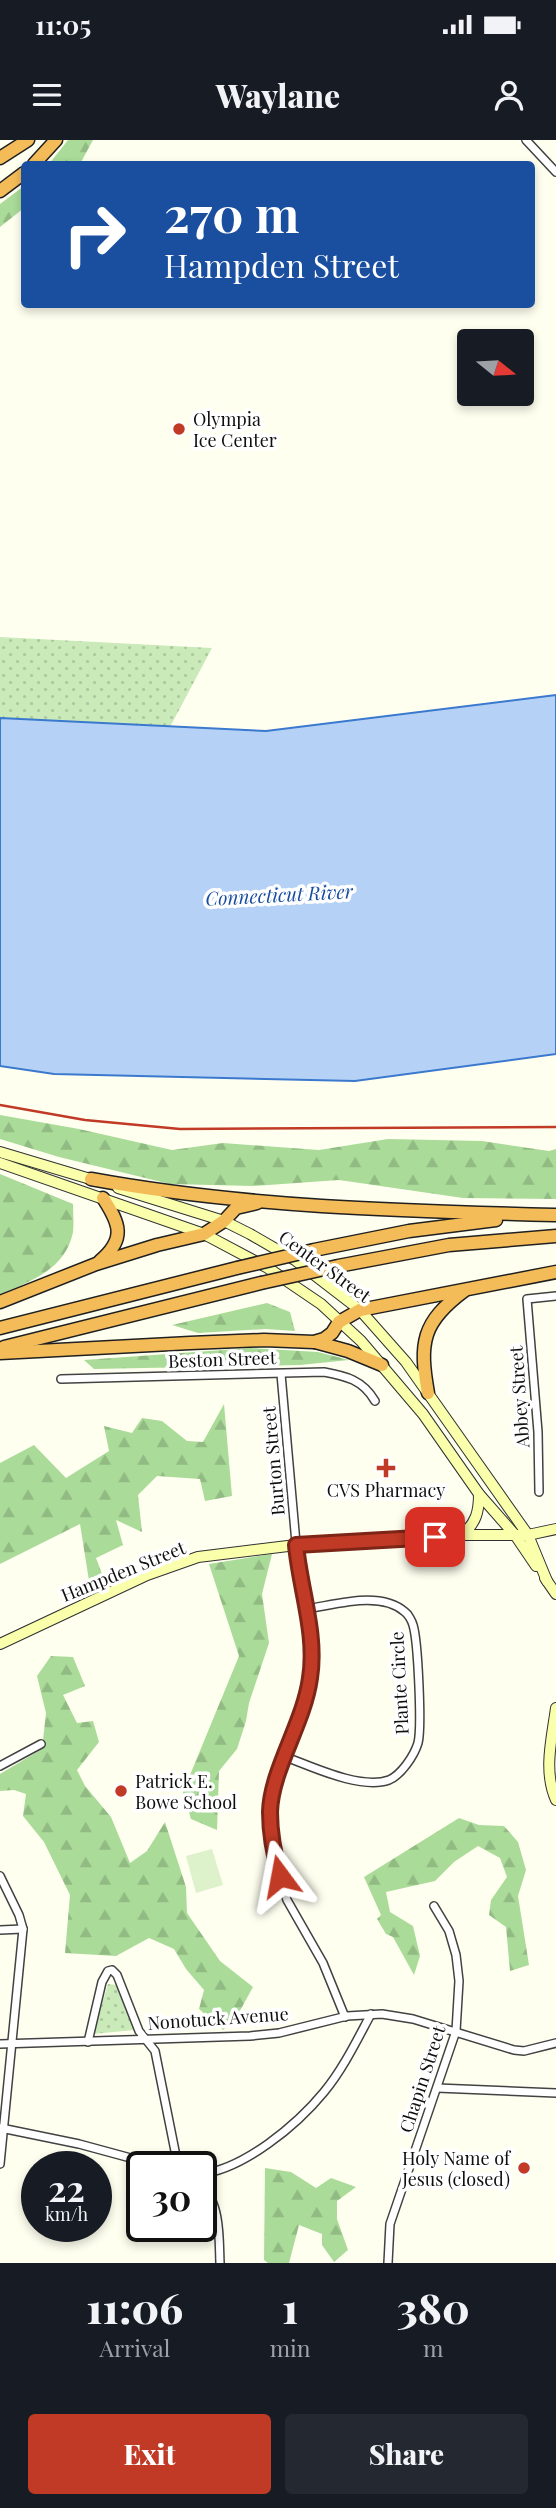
<!DOCTYPE html>
<style>
:root{--surface:#171b24;--page:#242831;--text:#f1f3f6;--muted:#9ea1a6;--accent:#c03a25}
body{margin:0;font-family:"Playfair Display",serif;background:var(--page);color:var(--text);height:100vh;display:flex;flex-direction:column;font-size:26px;white-space:nowrap}
*{box-sizing:border-box;margin:0}
p{font-size:23px;color:var(--muted)}
.icon{flex:none;width:38px;height:38px;fill:none;stroke:currentColor;stroke-width:2;stroke-linecap:round;stroke-linejoin:round}
.map{position:relative;height:2123px;overflow:hidden}
.side{display:flex;flex-direction:column;background:var(--surface);flex:1}
.side>*{flex:none}
.guide{position:absolute;left:21px;top:21px;width:514px;height:147px;border-radius:7px;box-shadow:0 4px 10px #0003;background:#1a4fa0;color:#fff;overflow:hidden}
.needle{width:46px;rotate:108deg}
.buttons{position:absolute;left:457px;top:189px;display:grid;gap:14px}
.buttons a{display:grid;place-items:center;width:77px;height:77px;border-radius:7px;background:var(--surface);box-shadow:0 4px 10px #0003;font-size:35px}
.speed{position:absolute;left:21px;top:2011px;display:flex;gap:14px;font-size:35px;font-weight:700;text-align:center}
.speed>*{display:grid;place-content:center;width:91px;height:91px;border-radius:50%;background:var(--surface);box-shadow:0 4px 10px #0003;line-height:1}
.speed small{font-size:18px;font-weight:400}
.speed .limit{border:4px solid #111;border-radius:10px;background:#fff;color:#111}
.pin{position:absolute;display:grid;place-items:center;width:60px;height:60px;color:#fff;margin:-30px;border-radius:14px;box-shadow:0 4px 10px #0006}
.me{position:absolute;width:77px;margin:-38px;rotate:347deg;stroke-linejoin:round;filter:drop-shadow(0 0 5px #0008)}
.turn{display:flex;align-items:center;gap:24px;height:147px;padding:0 28px;font-size:32px}
.turn .icon{width:91px;height:91px;stroke-width:2.5}
.turn b{display:block;font-size:49px;line-height:60px}
.eta{display:flex;justify-content:space-evenly;align-items:center;height:119px;text-align:center}
.eta b{font-size:42px;font-weight:800;line-height:49px}
.cta{display:flex;gap:14px;margin-top:auto;padding:14px 28px}
.cta a{flex:1;height:80px;border-radius:7px;background:var(--accent);color:#fff;font-size:28px;font-weight:800;line-height:80px;text-align:center}
.cta a+a{background:var(--page);color:var(--text)}
.status{display:flex;justify-content:space-between;align-items:center;height:49px;padding:0 35px;background:var(--surface);direction:ltr}
.status svg{height:19px;fill:currentColor}
header{display:flex;justify-content:space-between;align-items:center;height:91px;padding:0 28px;background:var(--surface);font-size:32px;font-weight:800}
.map>svg:first-child{display:block}
.forest{fill:url(#forest-firs)}
.park{fill:url(#park-dots)}
.pitch{fill:#ddf1cb}
.water{fill:#b5d2f6;stroke:#3b79ce;stroke-width:2}
.lines{fill:none;stroke-linecap:round;stroke-linejoin:round}
.street-casing{stroke:#424242;stroke-width:10}
.secondary-casing{stroke:#313131;stroke-width:12}
.highway-casing{stroke:#202020;stroke-width:15}
.street{stroke:#fff;stroke-width:7}
.secondary{stroke:#f9ffab;stroke-width:10}
.highway{stroke:#f4bc59;stroke-width:12}
.rail{stroke:#c03a25;stroke-width:2.5}
.highway-bridge-casing{stroke:#202020;stroke-width:15;stroke-linecap:butt}
.highway-bridge{stroke:#f4bc59;stroke-width:12}
.route-casing{stroke:#7d2618;stroke-width:18}
.route{stroke:#c03a25;stroke-width:12}
.poi-dot{fill:#c03a25;stroke:#fff;stroke-width:2.5}
.labels{text-anchor:middle;dominant-baseline:central;stroke-width:7;stroke-linejoin:round;paint-order:stroke}
.poi-label{font-size:18px;fill:#0f0f0f;stroke:#fff;text-anchor:start}
.street-label{font-size:18px;fill:#0f0f0f;stroke:#fff}
.water-label{font-size:19px;font-style:italic;fill:#174ca2;stroke:#fff}
</style>
<div class="status"><b>11:05</b><svg viewBox="0 0 49 12"><path d="M0 12V9h3v3zM5 12V6h3v6zM10 12V3h3v9zM15 12V0h3v12zM26 1h20v11H26zM47 4h2v5h-2z"/></svg></div>
<header><svg class="icon" aria-label="menu" viewBox="0 0 24 24"><path d="M4 6h16M4 12h16M4 18h16"/></svg>Waylane<svg class="icon" aria-label="person" viewBox="0 0 24 24"><circle cx="12" cy="8" r="4"/><path d="M4 21q1-7 8-7t8 7"/></svg></header>
<div class="map">
<svg width="556" height="2123" viewBox="0 0 556 2123">
<defs>
<pattern id="forest-firs" width="22" height="20" patternUnits="userSpaceOnUse" patternTransform="scale(1.75)"><rect width="22" height="20" fill="#aadb99"/><path d="M5 1l3.5 6h-7zM16 11l3.5 6h-7z" fill="#91bb83"/></pattern>
<pattern id="park-dots" width="8" height="8" patternUnits="userSpaceOnUse" patternTransform="scale(1.75)"><rect width="8" height="8" fill="#caeab9"/><path d="M2 2h.1M6 6h.1" fill="none" stroke="#acc89e" stroke-width="1.8" stroke-linecap="round"/></pattern>
</defs>
<rect width="100%" height="100%" fill="#fffff0"/>
<g class="forest">
<path d="M68,0H93L80,24H49Z"/>
<path d="M24,46V68L0,87V64Z"/>
<path d="M0,975L79,989L172,1010L223,1003L319,1010L388,999L482,1001L549,1011L556,1009V1059L463,1058L339,1040L253,1046L170,1044L59,1017L0,999Z"/>
<path d="M0,1034L73,1064C73,1073 74,1083 73,1092C66,1129 30,1142 0,1154Z"/>
<path d="M267,1163L290,1172L295,1191L266,1189L198,1193L172,1185Z"/>
<path d="M251,1208L318,1212L349,1220L300,1225L94,1229L84,1220Z"/>
<path d="M224,1264L232,1356L205,1361L200,1339L157,1336L138,1355L142,1392L116,1380L123,1405L96,1418L104,1439L90,1447L80,1384L0,1424V1323L34,1305L66,1338L109,1311L104,1286L132,1293L142,1278L162,1281L187,1301L203,1302Z"/>
<path d="M272,1414L262,1454L269,1503L249,1563L246,1581L237,1609L219,1631L217,1690L191,1679L183,1652L239,1516L209,1424Z"/>
<path d="M51,1516L73,1517L85,1546L63,1555L77,1583L93,1581L99,1602L77,1630L85,1646L111,1677L130,1723L147,1711L165,1682L186,1747L187,1773L220,1821L253,1847L236,1878L223,1890L199,1869L204,1850L186,1829L174,1809L149,1798L116,1816L65,1813L70,1755L44,1702L23,1676L26,1654L14,1650L0,1651V1634L42,1609L46,1573L37,1536Z"/>
<path d="M459,1678L479,1685L504,1686L518,1702L526,1730L518,1756L529,1825L510,1831L506,1787L489,1775L491,1760L507,1737L500,1718L478,1706L454,1722L435,1741L386,1752L390,1772L413,1786L420,1816L414,1835L393,1797L386,1794L377,1779L381,1775L364,1737Z"/>
<path d="M265,2028L291,2032L316,2048L331,2038L356,2047L337,2061V2079L348,2110L334,2122L322,2105V2094L299,2085L289,2123H268L264,2120Z"/>
</g>
<g class="park">
<path d="M0,497L212,508L170,587L0,589Z"/>
<path d="M108,1844L117,1845L134,1890L93,1894Z"/>
</g>
<path class="pitch" d="M212,1709L223,1745L196,1753L186,1716Z"/>
<path class="water" d="M556,555V914L355,941L54,934L0,926V578L266,591Z"/>
<g class="lines">
<defs>
<g id="street">
<path d="M526,0L556,32"/>
<path d="M281,1234L299,1437L312,1510L308,1554L278,1639L270,1670L273,1712L287,1760L323,1823L345,1877"/>
<path d="M61,1239L324,1232C346,1236 363,1240 375,1261"/>
<path d="M539,1352L538,1292L527,1159L556,1156"/>
<path d="M286,1617C313,1627 361,1650 389,1640C401,1635 414,1616 418,1603C422,1587 418,1501 413,1485C412,1481 408,1474 405,1472C380,1450 335,1465 306,1469"/>
<path d="M0,1626L41,1604"/>
<path d="M0,1736L19,1775L23,1789L0,2024"/>
<path d="M0,1790L23,1789"/>
<path d="M88,1902L102,1842L108,1831L112,1830L117,1835L139,1891L155,1911L178,2026"/>
<path d="M0,1904L250,1896L279,1893L347,1876L382,1874L413,1879L514,1910L524,1911L556,1903"/>
<path d="M437,1948L556,1953"/>
<path d="M1,1988L79,2004L160,2026"/>
<path d="M201,2034C244,2029 297,1985 324,1952C343,1929 357,1900 371,1874"/>
<path d="M201,2046C221,2062 219,2100 220,2123"/>
<path d="M388,2123L390,2084L456,1891L459,1841L456,1815L449,1791L434,1766"/>
</g>
<g id="secondary">
<path d="M0,1012L97,1041"/>
<path d="M0,1023L204,1094L268,1128L321,1164L361,1201L423,1274L479,1354L515,1395L536,1426"/>
<path d="M118,1048L224,1081L250,1094L295,1120L360,1170L406,1222L528,1395L547,1441"/>
<path d="M462,1395C476,1383 479,1372 479,1354"/>
<path d="M545,1438L556,1454"/>
<path d="M0,1504L147,1435L198,1417L296,1405L462,1395H528L556,1389"/>
<path d="M556,1568C552,1598 543,1631 556,1660"/>
</g>
<g id="highway">
<path d="M0,18L28,0"/>
<path d="M34,24L56,0"/>
<path d="M0,51L24,33"/>
<path d="M91,1039C243,1067 401,1071 556,1075"/>
<path d="M314,1110L409,1091L496,1080"/>
<path d="M100,1121C126,1099 120,1084 103,1058"/>
<path d="M338,1126L449,1105L556,1096"/>
<path d="M0,1162L96,1124L157,1105L204,1094L224,1081L236,1068L257,1063"/>
<path d="M0,1188L237,1128"/>
<path d="M315,1202L348,1211L382,1225"/>
<path d="M4,1207L261,1143"/>
<path d="M0,1213L190,1203L264,1200L314,1202L324,1199L332,1193L339,1182L360,1170L556,1132"/>
<path d="M428,1253C419,1203 422,1182 464,1151"/>
</g>
</defs>
<use href="#street" class="street-casing"/>
<use href="#secondary" class="secondary-casing"/>
<use href="#highway" class="highway-casing"/>
<use href="#street" class="street"/>
<use href="#secondary" class="secondary"/>
<use href="#highway" class="highway"/>
<path class="rail" d="M0,965L85,980L180,989L556,987"/>
<defs>
<g id="highway-bridge">
<path d="M237,1128L314,1110"/>
<path d="M261,1143L338,1126"/>
</g>
</defs>
<use href="#highway-bridge" class="highway-bridge-casing"/>
<use href="#highway-bridge" class="highway-bridge"/>
</g>
<g class="lines">
<defs>
<path id="route" d="M280,1736C274,1715 270,1694 270,1672C271,1630 304,1583 310,1538C317,1494 300,1449 296,1405L435,1397"/>
</defs>
<use href="#route" class="route-casing"/>
<use href="#route" class="route"/>
</g>
<g class="poi-dot">
<circle cx="179" cy="289" r="7"/>
<path d="M382.5 1317.5h7v7h7v7h-7v7h-7v-7h-7v-7h7z"/>
<circle cx="121" cy="1651" r="7"/>
<circle cx="524" cy="2028" r="7"/>
</g>
<g class="labels">
<g class="poi-label">
<text x="193" y="279">Olympia<tspan x="193" dy="21">Ice Center</tspan></text>
<text x="386" y="1350" text-anchor="middle">CVS Pharmacy</text>
<text x="135" y="1641">Patrick E.<tspan x="135" dy="21">Bowe School</tspan></text>
<text x="510" y="2018" text-anchor="end">Holy Name of<tspan x="510" dy="21">Jesus (closed)</tspan></text>
</g>
<g class="street-label">
<text transform="translate(325 1126) rotate(36)">Center Street</text>
<text transform="translate(222 1219) rotate(-2)">Beston Street</text>
<text transform="translate(519 1257) rotate(-94)">Abbey Street</text>
<text transform="translate(273 1321) rotate(-95)">Burton Street</text>
<text transform="translate(123 1431) rotate(-22)">Hampden Street</text>
<text transform="translate(399 1543) rotate(-93)">Plante Circle</text>
<text transform="translate(218 1878) rotate(-4)">Nonotuck Avenue</text>
<text transform="translate(422 1939) rotate(-72)">Chapin Street</text>
</g>
<g class="water-label">
<text transform="translate(279 754) rotate(-3)">Connecticut River</text>
</g>
</g>
</svg>
<div class="buttons">
<a><svg class="needle" viewBox="-14 -14 28 28"><path d="M0-13l5 13h-10z" fill="#e53935"/><path d="M0 13l5-13h-10z" fill="#9ea1a6"/></svg></a>
</div>
<div class="speed"><div>22<small>km/h</small></div><div class="limit">30</div></div>
<div class="pin" style="left:435px;top:1397px;background:#d93025"><svg class="icon" aria-label="arrive" viewBox="0 0 24 24"><path d="M6 21V4h12l-3 4 3 4H6"/></svg></div>
<svg class="me" style="left:280px;top:1736px" viewBox="-20 -20 40 40"><path d="M0-17L14 15 0 8-14 15z" fill="#c03a25" stroke="#fff" stroke-width="4"/></svg>
<div class="guide">
<div class="turn"><svg class="icon" aria-label="right" viewBox="0 0 24 24"><path d="M7 20v-9h11M14 6l5 5-5 5"/></svg><div><b>270 m</b>Hampden Street</div></div>
</div>
</div>
<section class="side">
<div class="eta">
<div><b>11:06</b><p>Arrival</p></div>
<div><b>1</b><p>min</p></div>
<div><b>380</b><p>m</p></div>
</div>
<div class="cta"><a>Exit</a><a>Share</a></div>
</section>
